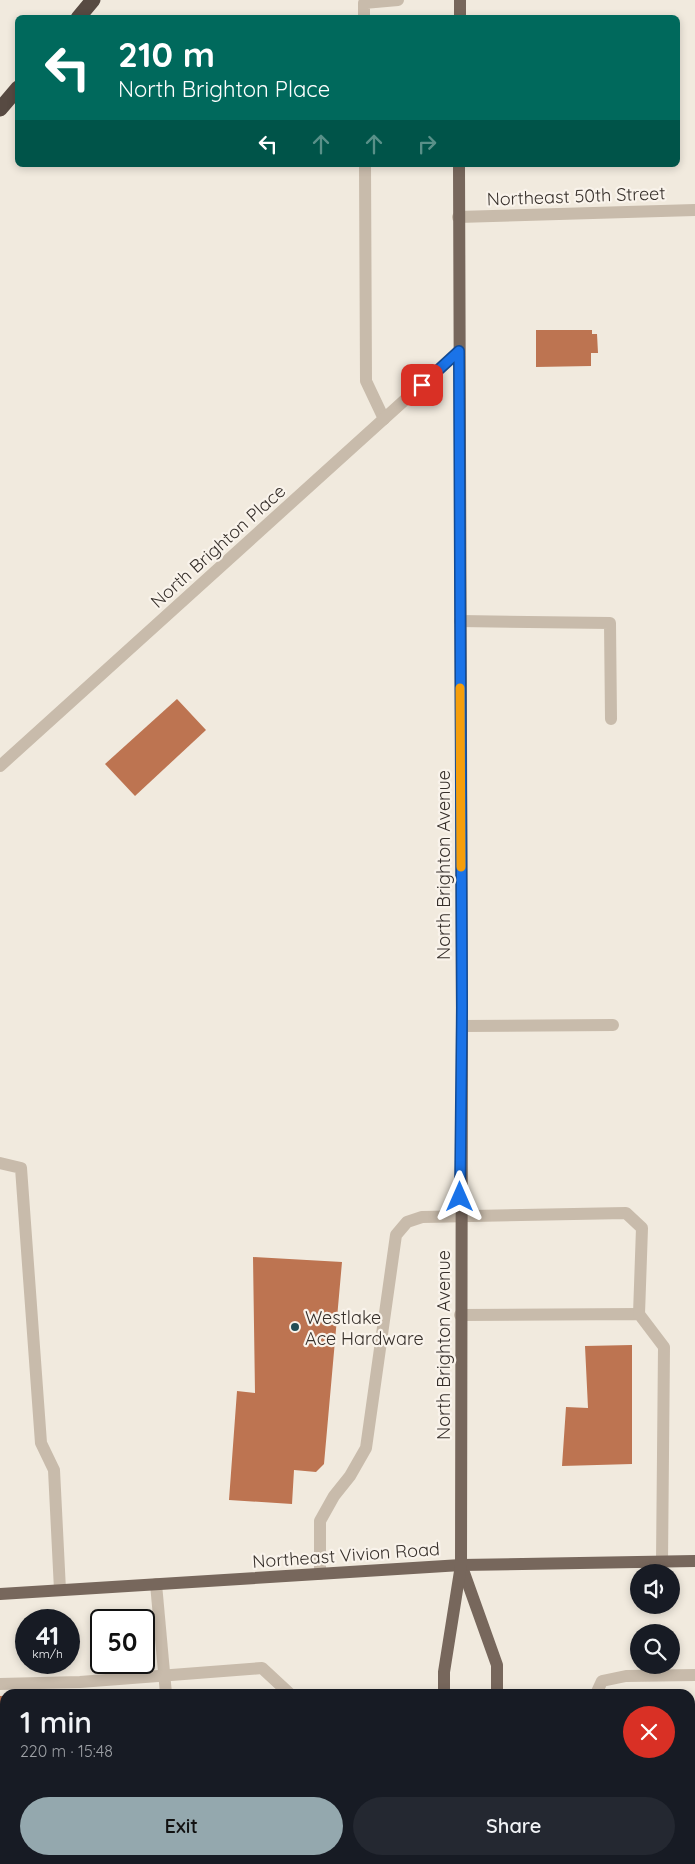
<!DOCTYPE html>
<meta charset="utf-8">
<style>
:root{--surface:#171b24;--page:#242831;--text:#f1f3f6;--muted:#9ea1a6;--accent:#94a8ae}
body{margin:0;font-family:Quicksand,sans-serif;background:var(--page);color:var(--text);height:100vh;display:flex;flex-direction:column;font-size:19px;white-space:nowrap}
*{box-sizing:border-box;margin:0}
p{font-size:16px;color:var(--muted)}
.icon{flex:none;width:28px;height:28px;fill:none;stroke:currentColor;stroke-width:2;stroke-linecap:round;stroke-linejoin:round}
.map{position:relative;flex:1;overflow:hidden}
.panel{position:absolute;left:0px;top:1689px;width:695px;height:176px;display:flex;flex-direction:column;background:var(--surface);border-radius:15px 15px 0 0;box-shadow:0 2px 8px #0003}
.panel>*{flex:none}
.hud{position:absolute;left:15px;top:15px;width:665px;height:152px;border-radius:8px;box-shadow:0 2px 8px #0003;background:#00695c;color:#fff;overflow:hidden}
.controls{position:absolute;left:630px;top:1564px;display:grid;gap:10px}
.controls a{display:grid;place-items:center;width:50px;height:50px;border-radius:50%;background:var(--surface);box-shadow:0 2px 8px #0003;font-size:25px}
.speed{position:absolute;left:15px;top:1609px;display:flex;gap:10px;font-size:25px;font-weight:700;text-align:center}
.speed>*{display:grid;place-content:center;width:65px;height:65px;border-radius:50%;background:var(--surface);box-shadow:0 2px 8px #0003;line-height:1}
.speed small{font-size:12px;font-weight:400}
.speed .limit{border:2px solid #111;border-radius:8px;background:#fff;color:#111}
.pin{position:absolute;display:grid;place-items:center;width:42px;height:42px;color:#fff;margin:-21px;border-radius:10px;box-shadow:0 2px 8px #0006}
.me{position:absolute;width:55px;margin:-28px;rotate:0deg;stroke-linejoin:round;filter:drop-shadow(0 0 4px #0008)}
.turn{display:flex;align-items:center;gap:18px;height:105px;padding:0 20px;font-size:22px}
.turn .icon{width:65px;height:65px;stroke-width:2.5}
.turn b{display:block;font-size:35px;line-height:42px}
.lanes{display:flex;align-items:center;height:48px;padding:0 20px;background:#0003;justify-content:center;gap:25px;direction:ltr}
.lanes .off{opacity:.35}
.round{display:grid;place-items:center;flex:none;width:52px;height:52px;border-radius:26px;background:var(--page)}
.head{display:flex;align-items:center;justify-content:space-between;height:85px;padding:0 20px}
h1{font-size:30px;font-weight:600;line-height:38px}
.cta{display:flex;gap:10px;margin-top:auto;padding:10px 20px}
.cta a{flex:1;height:58px;border-radius:30px;background:var(--accent);color:#111;font-size:20px;font-weight:600;line-height:58px;text-align:center}
.cta a+a{background:var(--page);color:var(--text)}
.map>svg:first-child{display:block}
.building{fill:#bd7451}
.lines{fill:none;stroke-linecap:round;stroke-linejoin:round}
.minor{stroke:#c8bbab;stroke-width:12}
.major{stroke:#77675c;stroke-width:12}
.highway{stroke:#574a42;stroke-width:15}
.route-casing{stroke:#114b97;stroke-width:12}
.route{stroke:#1a73e8;stroke-width:9}
.slow{stroke:#f59e0b;stroke-width:9}
.poi-dot{fill:#224d55;stroke:#f9f3eb;stroke-width:2}
.labels{text-anchor:middle;dominant-baseline:central;stroke-width:4.5;stroke-linejoin:round;paint-order:stroke}
.street-label{font-size:18px;fill:#362f2a;stroke:#f9f3eb}
.poi-label{font-size:18px;fill:#362f2a;stroke:#f9f3eb;text-anchor:start}
</style>
<div class="map">
<svg width="695" height="1864" viewBox="0 0 695 1864">
<rect width="100%" height="100%" fill="#f1eade"/>
<g class="building">
<path d="M536,330H592V334H597L598,353H591V366L536,367Z"/>
<path d="M177,699L206,730L135,796L105,764Z"/>
<path d="M253,1257L342,1262L324,1464L316,1472L294,1470L292,1504L229,1500L237,1391L255,1393Z"/>
<path d="M632,1345V1464L562,1466L566,1407L588,1408L585,1346Z"/>
<rect x="0" y="1696" width="5" height="73"/>
<path d="M690,1772H695V1864H636V1860H690Z"/>
<path d="M0,1854H5V1860H118L122,1864H0Z"/>
</g>
<g class="lines">
<g class="minor">
<path d="M364,18V3L398,0"/>
<path d="M365,165L366,381L384,419"/>
<path d="M458,217L695,210"/>
<path d="M460,621L610,623L611,719"/>
<path d="M0,766L459,351"/>
<path d="M462,1026L613,1025"/>
<path d="M0,1163L21,1168L41,1443L54,1470L60,1590"/>
<path d="M460,1315L639,1314L664,1347L662,1562"/>
<path d="M320,1574V1521L334,1496L350,1476L366,1448L396,1235L407,1222L422,1217L626,1213L642,1228L639,1314"/>
<path d="M156,1584L166,1694"/>
<path d="M0,1684L80,1682L262,1668L290,1694"/>
<path d="M596,1694L602,1681L626,1676L695,1675"/>
<path d="M0,1792H5"/>
<path d="M181,1860L182,1864"/>
<path d="M343,1860L346,1864"/>
<path d="M593,1860V1864"/>
<path d="M296,1864L299,1860"/>
</g>
<g class="major">
<path d="M460,18V0"/>
<path d="M462,1567L497,1665V1694"/>
<path d="M0,1594L461,1565L695,1561"/>
<path d="M444,1694V1672L461,1565L462,1026L459,165"/>
<path d="M497,1860V1864"/>
<path d="M444,1864V1860"/>
</g>
<g class="highway">
<path d="M78,18L93,0"/>
<path d="M0,109L18,88"/>
</g>
</g>
<g class="lines">
<defs>
<path id="route" d="M422,385L459,351L462,1007L460,1197"/>
</defs>
<use href="#route" class="route-casing"/>
<use href="#route" class="route"/>
<path class="slow" d="M460,688L461,867"/>
</g>
<circle class="poi-dot" cx="295" cy="1327" r="5"/>
<g class="labels">
<g class="street-label">
<text transform="translate(576 196) rotate(-2)">Northeast 50th Street</text>
<text transform="translate(218 546) rotate(-42)">North Brighton Place</text>
<text transform="translate(443 865) rotate(-90)">North Brighton Avenue</text>
<text transform="translate(443 1345) rotate(-90)">North Brighton Avenue</text>
<text transform="translate(346 1555) rotate(-4)">Northeast Vivion Road</text>
</g>
<g class="poi-label">
<text x="305" y="1317">Westlake<tspan x="305" dy="21">Ace Hardware</tspan></text>
</g>
</g>
</svg>
<div class="controls">
<a><svg class="icon" aria-label="sound" viewBox="0 0 24 24"><path d="M4 9h4l5-4v14l-5-4H4zM17 9q2 3 0 6"/></svg></a>
<a><svg class="icon" aria-label="search" viewBox="0 0 24 24"><circle cx="10" cy="10" r="6"/><path d="M15 15l6 6"/></svg></a>
</div>
<div class="speed"><div>41<small>km/h</small></div><div class="limit">50</div></div>
<div class="pin" style="left:422px;top:385px;background:#d93025"><svg class="icon" aria-label="arrive" viewBox="0 0 24 24"><path d="M6 21V4h12l-3 4 3 4H6"/></svg></div>
<svg class="me" style="left:460px;top:1197px" viewBox="-20 -20 40 40"><path d="M0-17L14 15 0 8-14 15z" fill="#1a73e8" stroke="#fff" stroke-width="4"/></svg>
<div class="hud">
<div class="turn"><svg class="icon" aria-label="left" viewBox="0 0 24 24"><path d="M17 20v-9H6M10 6l-5 5 5 5"/></svg><div><b>210 m</b>North Brighton Place</div></div>
<div class="lanes"><svg class="icon" aria-label="left" viewBox="0 0 24 24"><path d="M17 20v-9H6M10 6l-5 5 5 5"/></svg><svg class="icon off" aria-label="ahead" viewBox="0 0 24 24"><path d="M12 20V5M6 11l6-6 6 6"/></svg><svg class="icon off" aria-label="ahead" viewBox="0 0 24 24"><path d="M12 20V5M6 11l6-6 6 6"/></svg><svg class="icon off" aria-label="right" viewBox="0 0 24 24"><path d="M7 20v-9h11M14 6l5 5-5 5"/></svg></div>
</div>
<section class="panel">
<div class="head"><div><h1>1 min</h1><p>220 m · 15:48</p></div><a class="round" style="background:#d93025;color:#fff"><svg class="icon" aria-label="close" viewBox="0 0 24 24"><path d="M6 6l12 12M18 6L6 18"/></svg></a></div>
<div class="cta"><a>Exit</a><a>Share</a></div>
</section>
</div>
